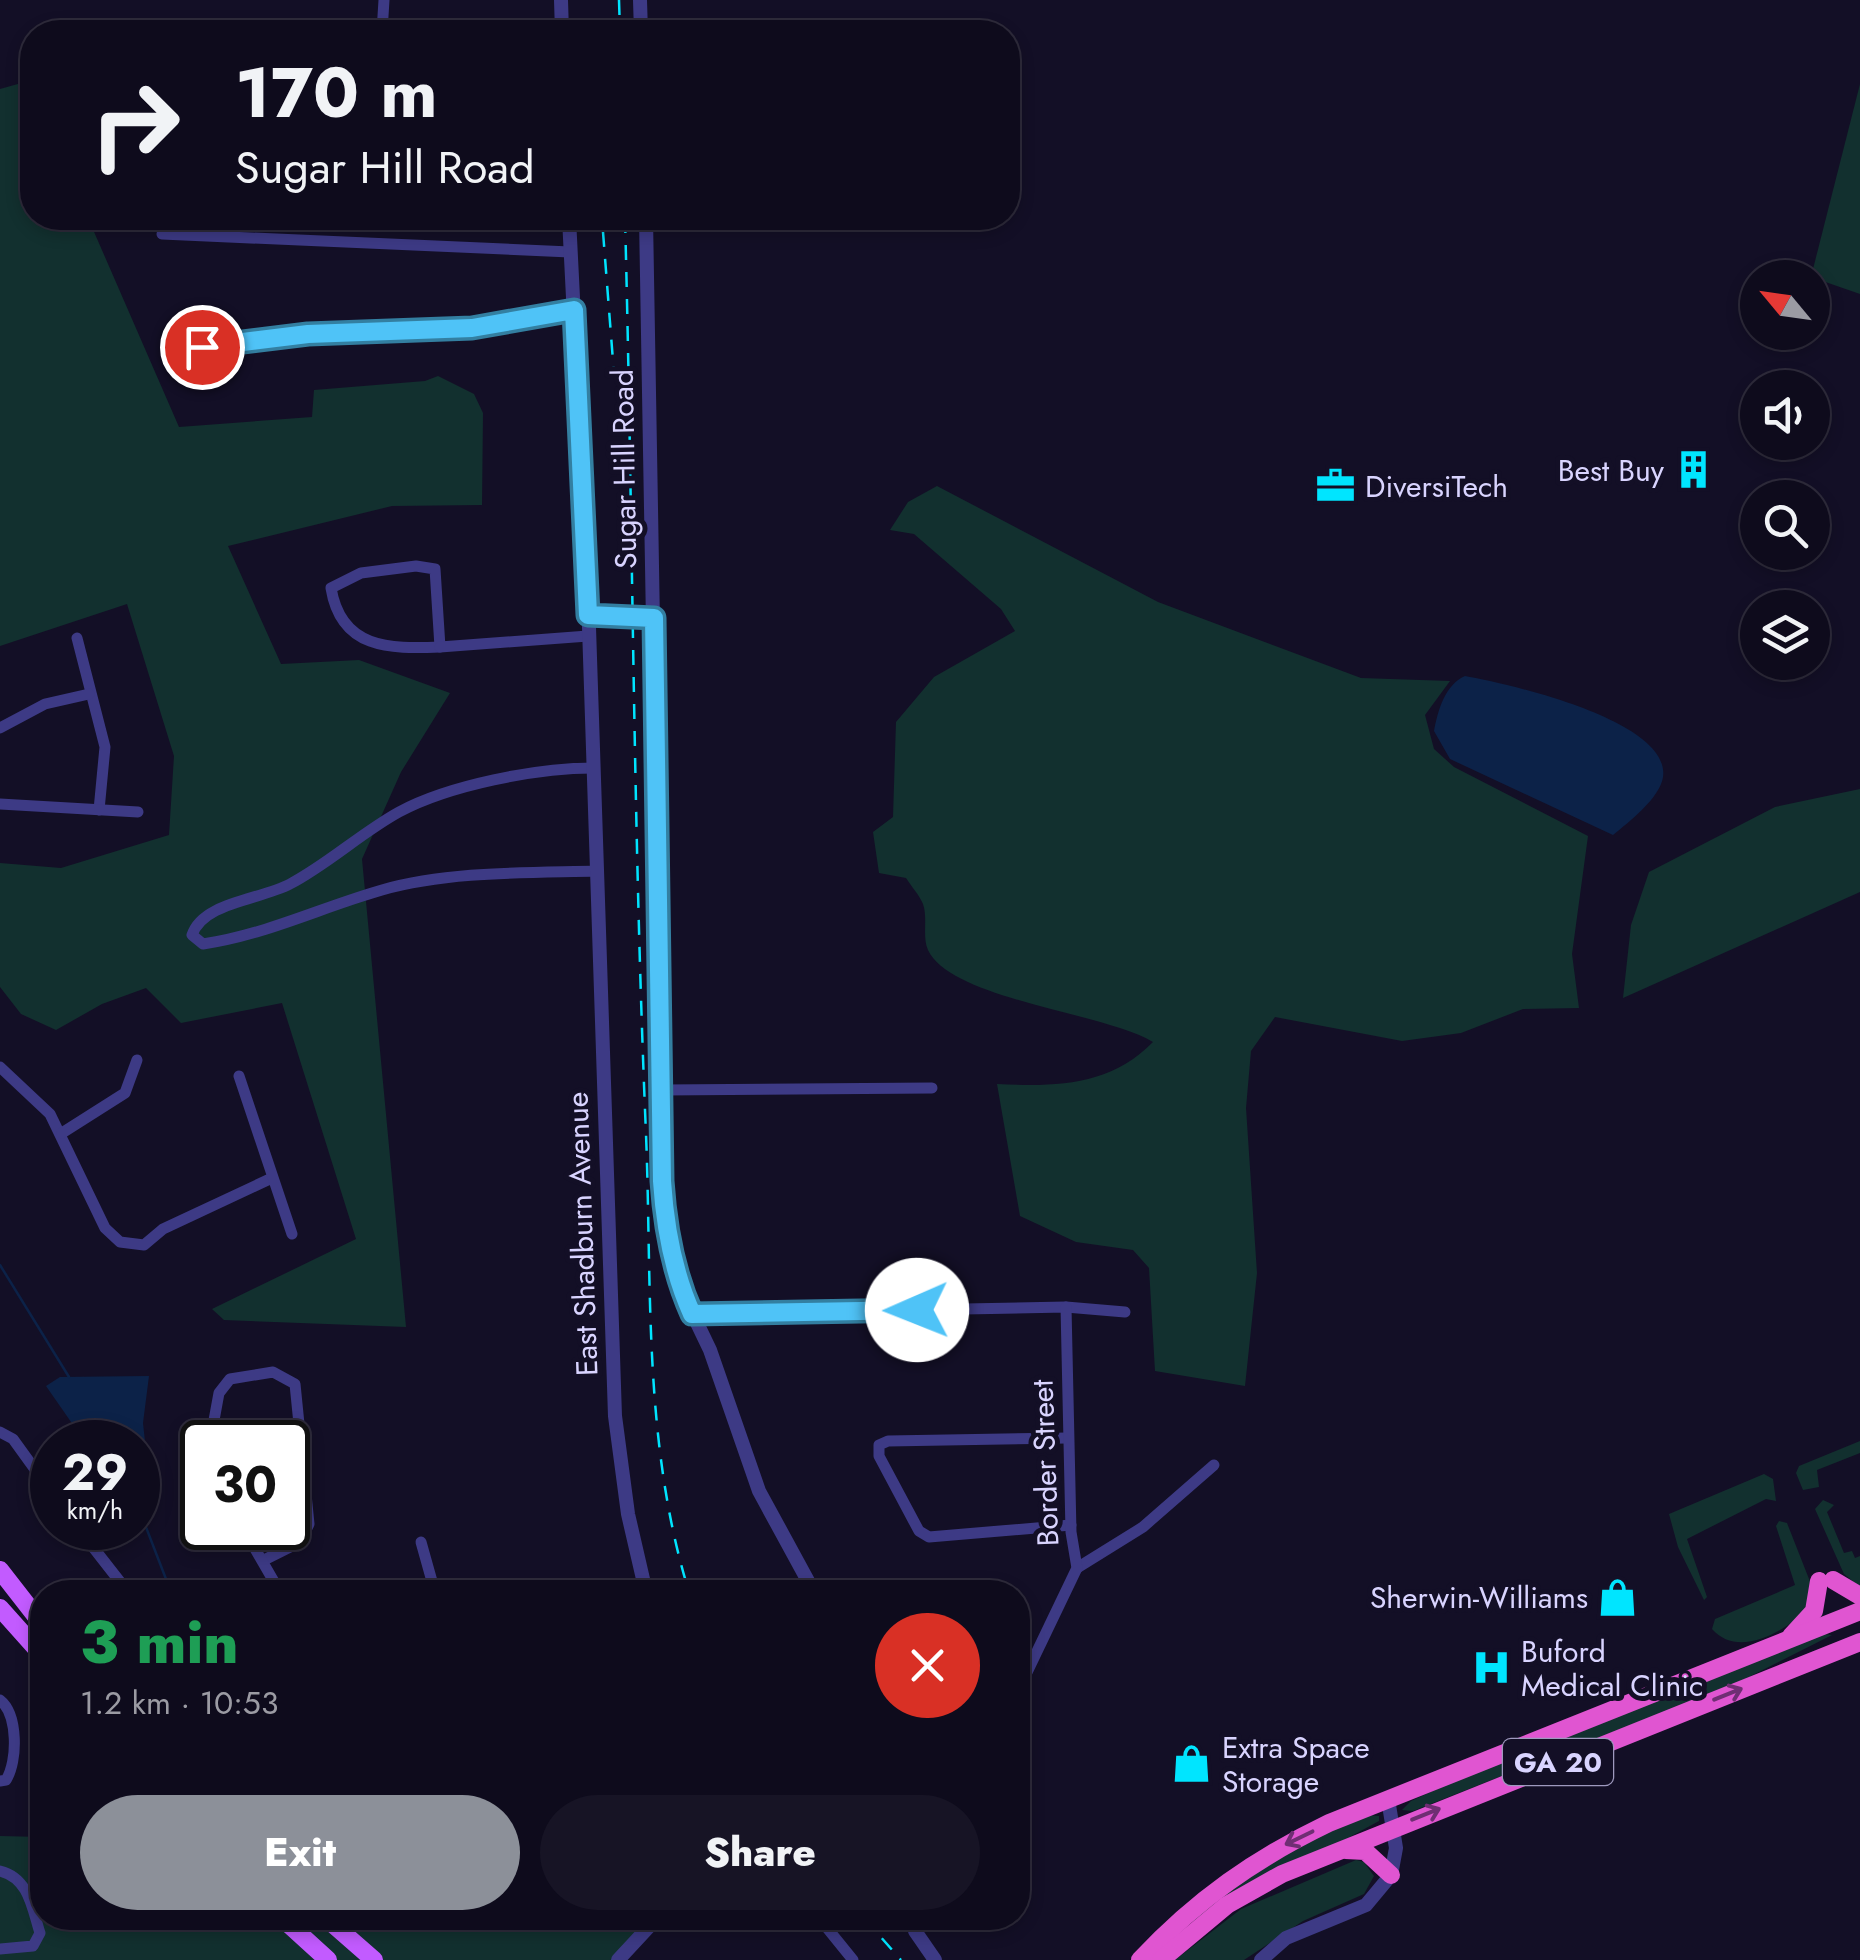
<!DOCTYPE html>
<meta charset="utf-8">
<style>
:root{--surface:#0e0b1c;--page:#171425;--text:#f1f3f6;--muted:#9b9ba3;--line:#2e2b3b;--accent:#8c9099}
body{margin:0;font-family:Jost,sans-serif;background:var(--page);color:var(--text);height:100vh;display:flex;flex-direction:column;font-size:38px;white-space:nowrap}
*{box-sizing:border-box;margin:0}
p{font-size:32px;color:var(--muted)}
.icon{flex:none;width:55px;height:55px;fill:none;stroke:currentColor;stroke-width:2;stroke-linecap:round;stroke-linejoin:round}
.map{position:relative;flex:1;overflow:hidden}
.side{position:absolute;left:30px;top:1580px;width:1000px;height:350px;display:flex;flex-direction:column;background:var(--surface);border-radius:40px;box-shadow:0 5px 15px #0003,0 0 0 2px var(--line)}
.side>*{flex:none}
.top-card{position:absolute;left:20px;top:20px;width:1000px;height:210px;border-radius:40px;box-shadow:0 5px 15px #0003,0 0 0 2px var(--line);background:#0e0b1c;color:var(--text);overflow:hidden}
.needle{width:65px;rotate:299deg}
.tools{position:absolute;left:1740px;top:260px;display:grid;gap:20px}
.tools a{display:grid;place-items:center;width:90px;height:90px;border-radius:50%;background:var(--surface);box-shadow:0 5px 15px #0003,0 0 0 2px var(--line);font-size:50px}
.speed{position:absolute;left:30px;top:1420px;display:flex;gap:20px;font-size:50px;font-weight:700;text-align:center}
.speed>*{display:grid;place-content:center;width:130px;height:130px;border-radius:50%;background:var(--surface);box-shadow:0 5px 15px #0003,0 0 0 2px var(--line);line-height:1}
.speed small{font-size:25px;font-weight:400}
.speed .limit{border:5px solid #111;border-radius:15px;background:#fff;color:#111}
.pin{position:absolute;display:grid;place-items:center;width:85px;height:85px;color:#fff;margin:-42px;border:5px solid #fff;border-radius:50%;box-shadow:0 2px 10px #0007}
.me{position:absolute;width:110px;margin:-55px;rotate:269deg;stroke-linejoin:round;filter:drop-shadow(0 0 8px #0008)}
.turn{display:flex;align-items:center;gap:35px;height:210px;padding:0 50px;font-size:45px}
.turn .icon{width:130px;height:130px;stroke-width:2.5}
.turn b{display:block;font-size:70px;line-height:85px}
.round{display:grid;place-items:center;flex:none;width:105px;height:105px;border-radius:52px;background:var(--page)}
.headline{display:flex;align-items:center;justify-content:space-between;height:170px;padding:0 50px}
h1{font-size:60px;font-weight:800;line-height:75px;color:#1e9e55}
.button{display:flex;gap:20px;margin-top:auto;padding:20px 50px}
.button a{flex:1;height:115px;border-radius:60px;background:var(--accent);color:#fff;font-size:40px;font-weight:800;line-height:115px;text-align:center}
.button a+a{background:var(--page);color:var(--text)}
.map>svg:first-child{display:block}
.green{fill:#12302f}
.water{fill:#0c2248}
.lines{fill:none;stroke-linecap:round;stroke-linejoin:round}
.stream{stroke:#0c2248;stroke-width:2.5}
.minor{stroke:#3d3a85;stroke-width:11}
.tertiary{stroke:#3d3a85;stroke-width:14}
.primary{stroke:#c25bff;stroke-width:18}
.trunk{stroke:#e055d1;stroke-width:18}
.rail{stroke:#00e5ff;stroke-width:2.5;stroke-dasharray:15 12;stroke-linecap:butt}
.oneway{stroke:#6f2e73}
.route-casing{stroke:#337fa1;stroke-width:25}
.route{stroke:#4fc3f7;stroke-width:18}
.labels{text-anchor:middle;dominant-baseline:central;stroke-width:10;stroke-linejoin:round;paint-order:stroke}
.shield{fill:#130f26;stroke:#9e99be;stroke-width:2.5}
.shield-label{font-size:28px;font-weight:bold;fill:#d9d4ff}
.street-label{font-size:30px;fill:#d9d4ff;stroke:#130f26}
.poi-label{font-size:30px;fill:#d9d4ff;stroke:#130f26;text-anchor:start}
</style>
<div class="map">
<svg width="1860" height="1960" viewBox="0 0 1860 1960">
<rect width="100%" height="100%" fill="#130f26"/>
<g class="green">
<path d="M32,80V218H88L179,427L312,417L314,390L425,381L438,376L474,394L483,413L482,505L392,506L228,546L281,664L359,660L450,693L401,772L362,859L406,1327L224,1320L212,1309L356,1239L282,1003L181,1023L146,988L102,1004L56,1030L21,1014L0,987V863L61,868L169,835L174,756L127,604L0,646V89Z"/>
<path d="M1860,84V294L1811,277Z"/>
<path d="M937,486L1158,602L1361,678L1450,681L1425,715L1434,749L1454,767L1588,836L1572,954L1579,1008L1523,1009L1461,1033L1402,1041L1275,1017L1251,1051L1246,1108L1257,1273L1245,1386L1155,1371L1149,1268L1133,1250L1076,1242L1020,1216L997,1084C1056,1087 1110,1086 1153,1042C1103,1012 952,1000 928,950C922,937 928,918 923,904C920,896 911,886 906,878L879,873L873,832L893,817L896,722L934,677L1015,631L1001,609L914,534L890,530L908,502Z"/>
<path d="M1860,789V892L1623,998L1631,925L1649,872L1775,807Z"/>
<path d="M1860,1441V1453L1817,1470L1819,1487L1803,1490L1796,1473L1799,1466Z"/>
<path d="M1764,1474L1773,1479L1776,1501L1766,1499L1687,1539L1707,1597L1704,1600L1678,1547L1669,1514Z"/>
<path d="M1823,1500L1834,1505L1827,1512L1844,1553L1852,1551L1855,1558L1860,1556V1587L1844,1574L1815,1509Z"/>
<path d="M1779,1521L1787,1523L1811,1584L1810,1607C1787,1630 1739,1660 1712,1629L1715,1619L1795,1585L1776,1526Z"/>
<path d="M1824,1634L1832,1635L1735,1684L1413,1811L1402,1810L1411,1801L1518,1752Z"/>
<path d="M1365,1815L1379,1816V1821L1194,1922L1190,1917L1262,1863Z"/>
<path d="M0,1836L42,1837V1918H655L616,1960H0Z"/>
<path d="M1356,1860L1364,1862L1374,1876L1364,1894L1303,1921L1244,1960H1175L1241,1909Z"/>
</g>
<g class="water">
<path d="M1465,676C1505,683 1671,720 1663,777C1660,798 1629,822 1613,835L1450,759L1434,731C1438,710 1445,685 1465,676Z"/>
<path d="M149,1376L143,1423L153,1515L147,1523L138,1513V1442H85L46,1386L60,1377Z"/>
</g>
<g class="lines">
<g class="stream">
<path d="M0,1265L69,1377"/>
<path d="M144,1522L171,1592"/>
</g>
<g class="minor">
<path d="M382,32L384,0"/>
<path d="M162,234L570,252"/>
<path d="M169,353L308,334L472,328L574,310"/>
<path d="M416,566L435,569L440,647C389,649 341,649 331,588L361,573Z"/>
<path d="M588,615L654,618"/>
<path d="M77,638L105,747L99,810"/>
<path d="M440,647L588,636"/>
<path d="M0,728L45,704L89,694"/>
<path d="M593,768C537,768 449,785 399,812C361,833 328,864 290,884C260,900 203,902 192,935L203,944C265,935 322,907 382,890C449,871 528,873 598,871"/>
<path d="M0,804L138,812"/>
<path d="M0,1067L50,1114L105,1228L120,1242L144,1245L163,1229L272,1178"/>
<path d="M239,1076L292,1234"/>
<path d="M663,1090L932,1088"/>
<path d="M62,1133L125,1093L137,1060"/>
<path d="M692,1314L1066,1307L1125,1312"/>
<path d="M0,1432L13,1439L52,1493"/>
<path d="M1068,1438L888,1441L879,1445V1456L919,1531L929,1537L1071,1525"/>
<path d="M210,1442L219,1393L230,1379L273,1372L295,1384L309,1524L300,1542L264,1560"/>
<path d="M78,1528L128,1592"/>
<path d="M243,1528L280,1592"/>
<path d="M421,1542L435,1592"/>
<path d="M1077,1568L1143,1527L1214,1465"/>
<path d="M1018,1691L1077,1568L1071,1532L1066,1307"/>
<path d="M0,1700C18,1714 18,1761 6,1780L0,1781"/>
<path d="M0,1871C29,1878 32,1908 40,1933L33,1946L0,1949"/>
<path d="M819,1918L853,1960"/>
</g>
<g class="tertiary">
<path d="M561,0L562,32"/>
<path d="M640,0L641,32"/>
<path d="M569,218L588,597L615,1416L628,1514L646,1592"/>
<path d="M646,218L663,1203L673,1262L685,1298L710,1350L759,1491L814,1592"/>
<path d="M914,1918L915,1931L935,1960"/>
<path d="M618,1960L657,1918"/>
<path d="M1261,1960L1286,1938L1366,1905L1391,1875L1396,1848L1388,1799"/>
</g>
<g class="primary">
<path d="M0,1570L42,1624"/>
<path d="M0,1608L42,1655"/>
<path d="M282,1918L328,1960"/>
<path d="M326,1918L374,1960"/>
</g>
<g class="trunk">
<path d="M1833,1580L1860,1596"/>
<path d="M1791,1636L1814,1611L1819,1581"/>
<path d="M1346,1850L1365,1851L1391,1875"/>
<path d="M1140,1960C1196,1900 1256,1858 1329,1823L1860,1611"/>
<path d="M1161,1960L1227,1905L1282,1874L1860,1642"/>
</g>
<g class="rail">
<path d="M619,0L620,32"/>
<path d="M625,218C633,523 633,829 646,1134C652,1288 643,1443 689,1592"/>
<path d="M603,232L614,374"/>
<path d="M864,1918L901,1960"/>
</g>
</g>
<defs><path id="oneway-shaft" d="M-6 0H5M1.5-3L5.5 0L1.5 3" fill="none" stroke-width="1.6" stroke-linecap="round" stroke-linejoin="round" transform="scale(2.5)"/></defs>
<g class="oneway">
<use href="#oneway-shaft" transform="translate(1728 1694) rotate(-22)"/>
<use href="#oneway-shaft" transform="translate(1426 1814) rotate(-22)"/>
<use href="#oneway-shaft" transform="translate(1299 1838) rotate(154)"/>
</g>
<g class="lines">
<defs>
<path id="route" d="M202,347L308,334L472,328L574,310L588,615L654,618L662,1181C665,1227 673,1272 692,1314L917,1310"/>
</defs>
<use href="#route" class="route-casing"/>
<use href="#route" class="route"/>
</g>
<defs>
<symbol id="building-bare" viewBox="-9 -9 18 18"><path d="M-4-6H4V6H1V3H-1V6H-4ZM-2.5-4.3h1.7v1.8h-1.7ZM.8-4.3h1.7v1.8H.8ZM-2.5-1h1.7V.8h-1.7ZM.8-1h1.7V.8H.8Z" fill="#00e5ff" stroke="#130f26" stroke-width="2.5" paint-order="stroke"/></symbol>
<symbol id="office-bare" viewBox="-9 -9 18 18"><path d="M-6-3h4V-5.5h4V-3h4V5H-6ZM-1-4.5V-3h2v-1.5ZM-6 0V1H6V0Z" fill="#00e5ff" stroke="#130f26" stroke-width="2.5" paint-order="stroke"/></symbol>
<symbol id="shop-bare" viewBox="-9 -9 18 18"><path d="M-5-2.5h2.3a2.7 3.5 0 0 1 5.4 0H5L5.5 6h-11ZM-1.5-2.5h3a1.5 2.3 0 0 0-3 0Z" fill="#00e5ff" stroke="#130f26" stroke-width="2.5" paint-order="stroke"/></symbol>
<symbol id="hospital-bare" viewBox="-9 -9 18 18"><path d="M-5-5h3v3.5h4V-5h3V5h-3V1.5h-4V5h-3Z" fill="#00e5ff" stroke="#130f26" stroke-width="2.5" paint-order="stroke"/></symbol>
</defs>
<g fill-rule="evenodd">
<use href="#building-bare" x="1666" y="442" width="55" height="55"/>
<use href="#office-bare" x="1308" y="458" width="55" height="55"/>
<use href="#shop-bare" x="1590" y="1570" width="55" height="55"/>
<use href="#hospital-bare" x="1464" y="1640" width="55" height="55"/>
<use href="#shop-bare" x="1164" y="1736" width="55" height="55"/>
</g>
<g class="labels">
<rect class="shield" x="1503" y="1739" width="110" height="46" rx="8"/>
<g class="shield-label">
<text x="1558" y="1762">GA 20</text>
</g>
<g class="street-label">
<text transform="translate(624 469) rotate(-91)">Sugar Hill Road</text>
<text transform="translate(582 1234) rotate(-92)">East Shadburn Avenue</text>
<text transform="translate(1045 1463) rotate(-92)">Border Street</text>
</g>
<g class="poi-label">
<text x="1664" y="470" text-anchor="end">Best Buy</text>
<text x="1365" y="486">DiversiTech</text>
<text x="1588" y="1597" text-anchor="end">Sherwin-Williams</text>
<text x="1521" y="1651">Buford<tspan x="1521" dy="34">Medical Clinic</tspan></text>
<text x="1222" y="1747">Extra Space<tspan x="1222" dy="34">Storage</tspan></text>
</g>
</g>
</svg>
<div class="tools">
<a><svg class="needle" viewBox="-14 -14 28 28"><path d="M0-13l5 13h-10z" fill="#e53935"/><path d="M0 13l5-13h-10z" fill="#9b9ba3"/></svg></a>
<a><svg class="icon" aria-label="sound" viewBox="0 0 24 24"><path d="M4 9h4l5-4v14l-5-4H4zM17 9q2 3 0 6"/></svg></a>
<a><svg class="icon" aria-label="search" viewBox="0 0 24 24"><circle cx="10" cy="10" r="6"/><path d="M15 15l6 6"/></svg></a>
<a><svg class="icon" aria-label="layers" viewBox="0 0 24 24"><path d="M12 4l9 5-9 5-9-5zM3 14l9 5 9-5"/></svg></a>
</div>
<div class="speed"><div>29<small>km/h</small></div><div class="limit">30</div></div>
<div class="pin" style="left:202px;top:347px;background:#d93025"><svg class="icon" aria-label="arrive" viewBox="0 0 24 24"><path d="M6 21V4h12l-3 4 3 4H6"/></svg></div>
<svg class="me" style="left:917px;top:1310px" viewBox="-20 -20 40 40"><circle r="19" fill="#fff"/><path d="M0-13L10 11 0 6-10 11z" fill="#4fc3f7"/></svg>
<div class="top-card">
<div class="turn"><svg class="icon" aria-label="right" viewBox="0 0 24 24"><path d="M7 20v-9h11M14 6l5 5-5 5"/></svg><div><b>170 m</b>Sugar Hill Road</div></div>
</div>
<section class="side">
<div class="headline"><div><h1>3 min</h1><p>1.2 km · 10:53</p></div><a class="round" style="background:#d93025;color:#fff"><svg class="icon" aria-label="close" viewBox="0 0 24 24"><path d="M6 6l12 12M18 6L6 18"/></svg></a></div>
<div class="button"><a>Exit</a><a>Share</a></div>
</section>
</div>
